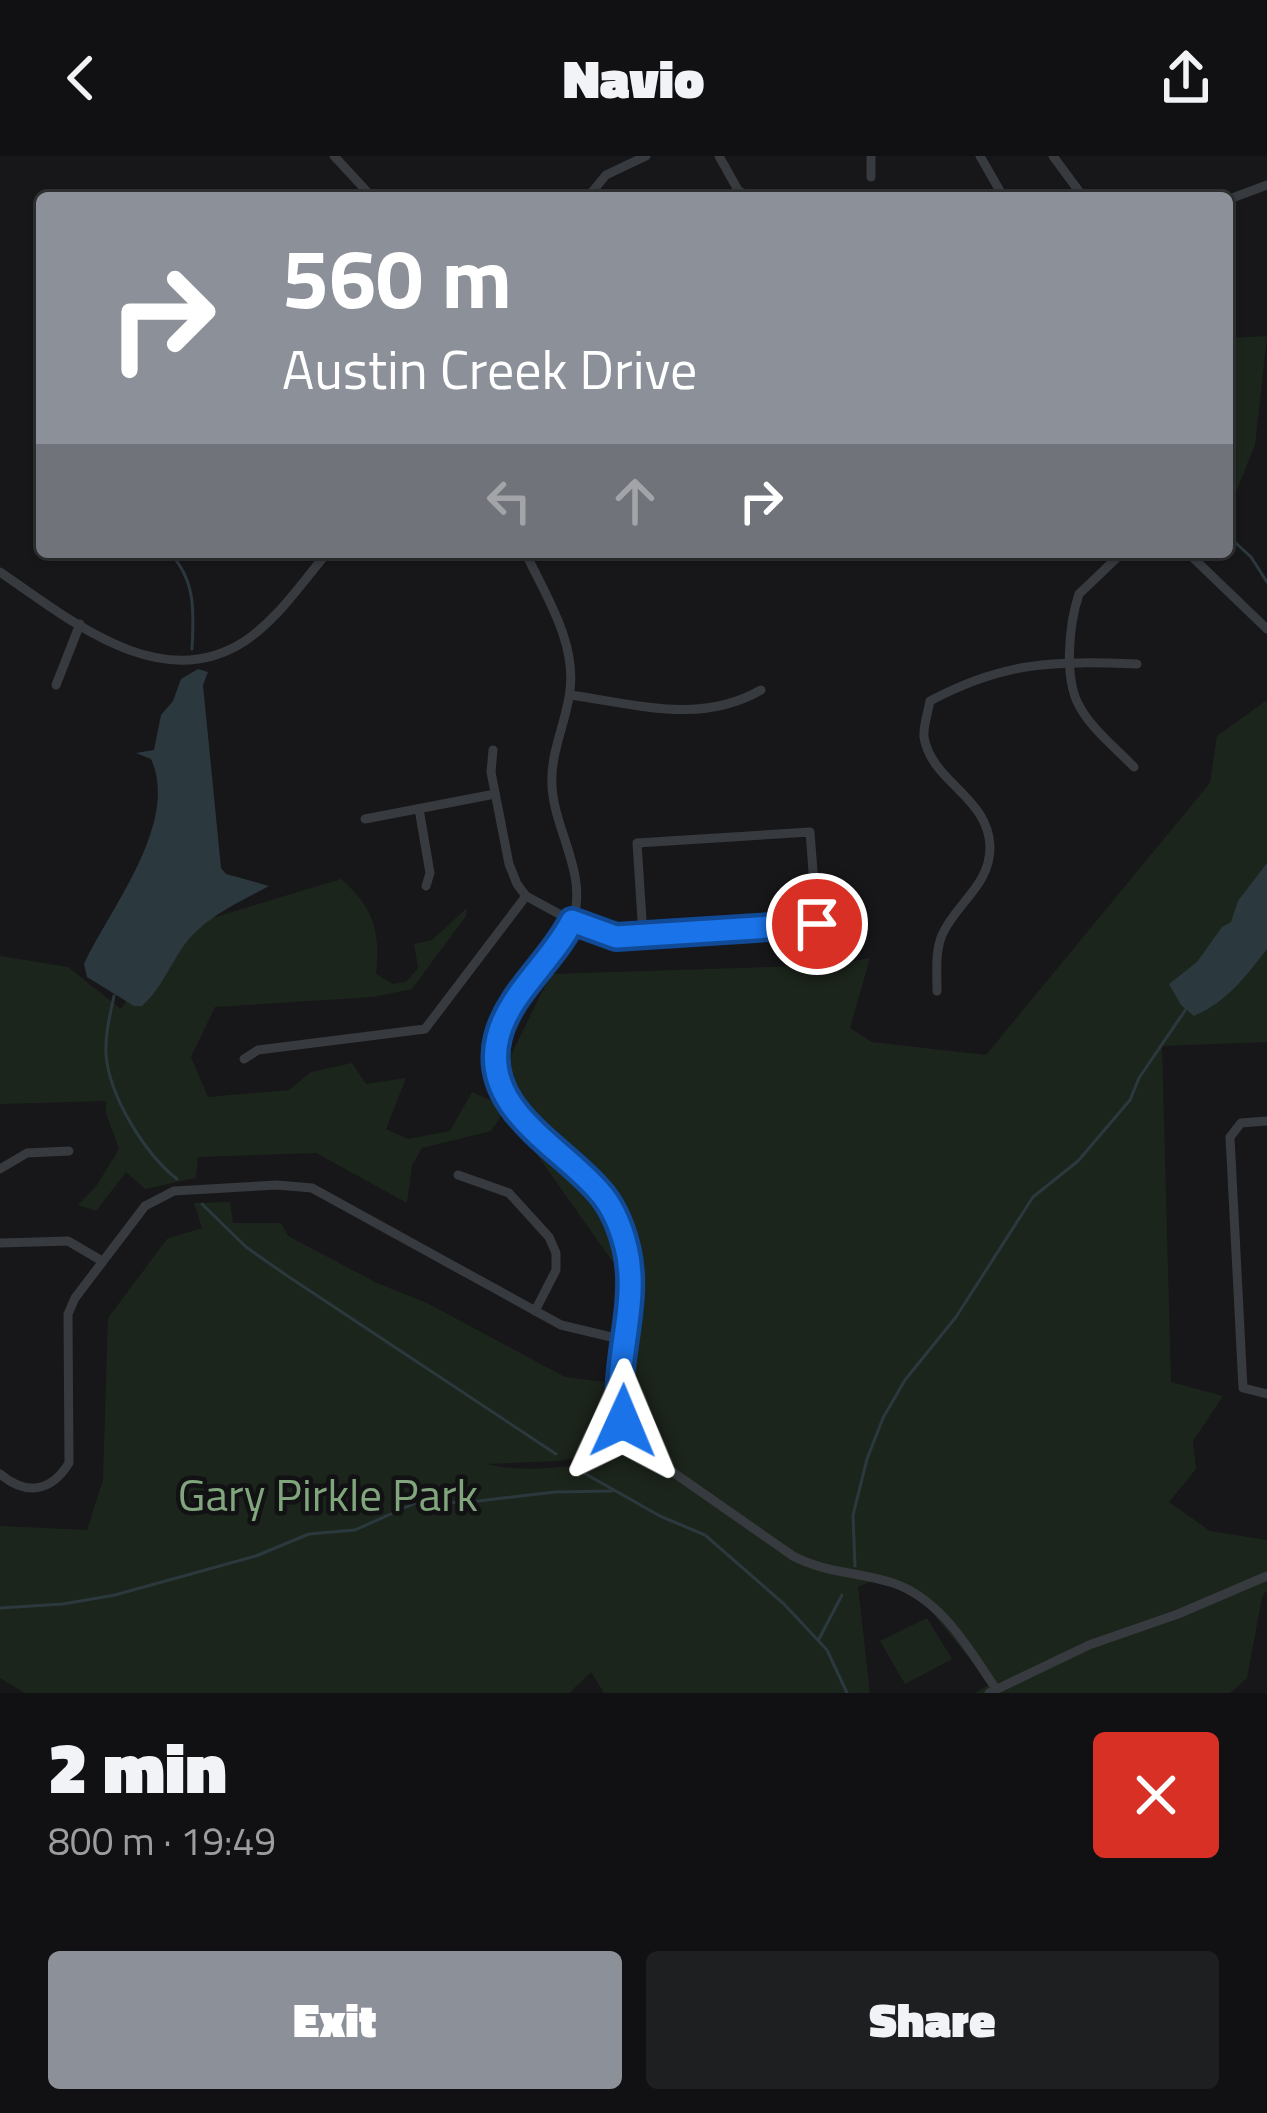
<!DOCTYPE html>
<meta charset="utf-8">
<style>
:root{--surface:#111113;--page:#1e1f21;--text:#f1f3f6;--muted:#9c9da0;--line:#303133;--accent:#8c9099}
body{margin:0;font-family:"Titillium Web",sans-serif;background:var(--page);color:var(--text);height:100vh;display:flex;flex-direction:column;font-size:45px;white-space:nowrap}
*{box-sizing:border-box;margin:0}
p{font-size:39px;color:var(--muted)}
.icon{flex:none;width:66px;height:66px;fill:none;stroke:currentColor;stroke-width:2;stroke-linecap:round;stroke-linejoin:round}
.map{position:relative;height:1537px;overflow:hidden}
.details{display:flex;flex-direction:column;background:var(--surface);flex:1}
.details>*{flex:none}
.top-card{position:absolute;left:36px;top:36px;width:1197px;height:366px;border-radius:12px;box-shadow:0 3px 9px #0004,0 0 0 3px var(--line);background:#8c9099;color:#fff;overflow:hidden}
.pin{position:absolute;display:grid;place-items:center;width:102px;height:102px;color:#fff;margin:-51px;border:6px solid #fff;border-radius:50%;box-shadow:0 3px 12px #0007}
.me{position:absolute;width:132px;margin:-66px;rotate:1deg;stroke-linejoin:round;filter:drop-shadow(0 0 9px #0008)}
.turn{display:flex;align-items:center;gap:42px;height:252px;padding:0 48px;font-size:54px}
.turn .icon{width:156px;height:156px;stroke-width:2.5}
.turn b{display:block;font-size:84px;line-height:102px}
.lanes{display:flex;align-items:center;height:114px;padding:0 48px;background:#0003;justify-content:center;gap:60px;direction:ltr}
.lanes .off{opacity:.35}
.round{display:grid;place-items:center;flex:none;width:126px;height:126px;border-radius:12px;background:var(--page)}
.overview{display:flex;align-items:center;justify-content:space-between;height:204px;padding:0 48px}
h1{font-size:72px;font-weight:800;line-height:90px}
.button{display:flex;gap:24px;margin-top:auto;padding:24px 48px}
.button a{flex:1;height:138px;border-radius:12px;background:var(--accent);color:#fff;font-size:48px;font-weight:800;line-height:138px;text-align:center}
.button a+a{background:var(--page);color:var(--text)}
header{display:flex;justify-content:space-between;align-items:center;height:156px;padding:0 48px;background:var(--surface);font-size:54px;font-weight:800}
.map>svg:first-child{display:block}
.green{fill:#1c251c;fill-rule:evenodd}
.water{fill:#2b393e}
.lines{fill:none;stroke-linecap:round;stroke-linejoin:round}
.stream{stroke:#2b393e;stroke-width:3}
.minor{stroke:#373a3e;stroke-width:9}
.route-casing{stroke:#114b97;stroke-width:30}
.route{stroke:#1a73e8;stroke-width:21}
.labels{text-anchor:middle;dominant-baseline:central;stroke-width:9;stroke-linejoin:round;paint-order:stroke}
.park-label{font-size:45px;fill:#81a67d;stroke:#121214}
</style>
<header><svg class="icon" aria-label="back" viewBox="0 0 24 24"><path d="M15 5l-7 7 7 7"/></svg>Navio<svg class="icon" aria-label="share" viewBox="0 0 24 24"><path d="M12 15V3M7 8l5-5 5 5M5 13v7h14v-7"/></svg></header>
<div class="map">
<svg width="1267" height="1537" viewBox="0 0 1267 1537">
<rect width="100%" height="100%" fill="#171719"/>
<g class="green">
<path d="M1267,180L1255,289L1227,358V182Z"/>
<path d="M1267,544V886L1162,890L1171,1226L1223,1240L1193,1285L1196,1313L1169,1346L1210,1375L1267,1384V1434L1262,1441L1247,1522L1230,1537H975L990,1528L914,1434L874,1424L858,1431L870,1537H604L591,1516L569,1537H25L0,1522V1370L87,1374L103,1324L108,1162L167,1083L202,1072L194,1047L230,1046L233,1067H281L288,1080L377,1127L427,1147L565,1221L606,1226L613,1220L615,1109L523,979L502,917L551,818L833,809L870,802L850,872L872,886L986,899L1210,627L1217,580ZM616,1256L647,1303L624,1294C583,1312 530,1318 486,1308L560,1305L596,1297L620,1276Z"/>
<path d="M341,723C373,751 381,775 376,818L393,828L406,826L418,812L414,788L432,784L467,752L466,760L412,833L373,841L215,851L191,901L208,941L289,934L311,916L352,907L366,928L406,922L386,973L408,983L450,975L472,936L497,947L501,960L491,975L422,992L412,1009L407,1047L316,997L198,1001L196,1022L145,1033L126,1016L96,1055L78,1049L97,1029L119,993L106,957V945L0,948V800L68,811L121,853L172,774Z"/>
<path d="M927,1462L952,1503L905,1528L880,1485Z"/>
</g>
<g class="water">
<path d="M198,513L208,516L203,529L221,712L226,718L269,730C240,746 206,760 185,788C169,810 162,832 142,850H134L87,821L84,808C110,753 180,666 151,603L136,597L154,594L161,559L173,545L181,523Z"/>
<path d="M1267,707V793C1245,821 1228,845 1194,860L1181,849L1169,828L1197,806L1222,771L1231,766L1238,745Z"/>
</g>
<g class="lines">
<g class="stream">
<path d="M1227,379L1251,401L1267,426"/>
<path d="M169,396C196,424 194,456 192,493"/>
<path d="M114,840C110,859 105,878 106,898C109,940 145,998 177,1023"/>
<path d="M202,1048L246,1091L286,1119L556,1298"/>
<path d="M575,1312L660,1360L705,1379L784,1448L827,1494L847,1537"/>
<path d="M855,1410L853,1359L867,1303L883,1262L905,1224L956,1161L1033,1041L1078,1005L1130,944L1139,922L1186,853"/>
<path d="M0,1452L63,1448L115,1439L256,1400L309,1378L355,1374L422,1344L461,1347L555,1336L612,1335"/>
<path d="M819,1483L842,1439"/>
</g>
<g class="minor">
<path d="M334,0L373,42"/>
<path d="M719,0L738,34L751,42"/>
<path d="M871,0V21"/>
<path d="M980,0L1004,42"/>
<path d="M1053,0L1084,42"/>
<path d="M587,42L606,19L646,0"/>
<path d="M1227,44L1267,29"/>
<path d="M525,396C546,440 579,490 569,541C564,571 550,599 552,630C554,673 588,719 573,763C554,816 488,850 496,913C504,969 567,996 600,1036C648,1095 629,1178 618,1246C624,1271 635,1286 654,1303L793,1400C825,1417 859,1416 893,1427C941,1443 969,1493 996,1533"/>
<path d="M1123,396L1079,438C1069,468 1063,525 1081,553C1093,574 1117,593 1134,611"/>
<path d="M1187,396L1267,473"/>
<path d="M0,416C68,462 160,541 245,485C279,462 302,426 328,396"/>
<path d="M56,529L80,468"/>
<path d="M570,539C637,548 700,569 761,534"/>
<path d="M493,594L491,616L509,708L517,728L526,740L572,765L616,781L817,768L810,676L637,687L643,779"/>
<path d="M419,653L430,717L426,730"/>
<path d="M365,663L495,638"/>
<path d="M937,835C937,816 935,796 942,779C956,747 990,730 990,691C989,641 931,626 924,581C923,570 928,556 930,545C1005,505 1054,505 1137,508"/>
<path d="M244,903L258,894L425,873L526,740"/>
<path d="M1267,965L1241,967L1230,981L1243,1232L1267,1238"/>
<path d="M0,1013L27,997L69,995"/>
<path d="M458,1019L509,1037L549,1081L556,1097V1114L535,1155"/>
<path d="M0,1087L68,1085L102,1105"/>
<path d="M600,1293L628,1274"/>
<path d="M596,1297L633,1281"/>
<path d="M0,1318C26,1340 51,1336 69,1307L68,1158L75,1142L145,1050L174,1035L277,1029L312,1032L561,1169L628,1185"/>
<path d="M989,1537L1089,1489L1178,1458L1267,1420"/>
</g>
</g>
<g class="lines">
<defs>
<path id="route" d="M623,1265C610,1212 641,1150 626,1091C621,1071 612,1049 598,1034C559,989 480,952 498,881C509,837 553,804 572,765L616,781L817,768"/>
</defs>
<use href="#route" class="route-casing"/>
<use href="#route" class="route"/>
</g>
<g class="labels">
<g class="park-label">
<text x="328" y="1338">Gary Pirkle Park</text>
</g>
</g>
</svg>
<div class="pin" style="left:817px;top:768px;background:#d93025"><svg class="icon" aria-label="arrive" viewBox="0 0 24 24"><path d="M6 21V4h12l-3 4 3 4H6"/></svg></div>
<svg class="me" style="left:623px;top:1265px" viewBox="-20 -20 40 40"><path d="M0-17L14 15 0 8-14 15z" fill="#1a73e8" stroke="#fff" stroke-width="4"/></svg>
<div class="top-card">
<div class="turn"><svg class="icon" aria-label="right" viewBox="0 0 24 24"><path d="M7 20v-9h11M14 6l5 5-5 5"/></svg><div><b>560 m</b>Austin Creek Drive</div></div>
<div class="lanes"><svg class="icon off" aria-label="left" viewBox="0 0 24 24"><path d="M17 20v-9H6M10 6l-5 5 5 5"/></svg><svg class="icon off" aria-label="ahead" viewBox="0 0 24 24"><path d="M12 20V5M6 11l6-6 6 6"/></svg><svg class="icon" aria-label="right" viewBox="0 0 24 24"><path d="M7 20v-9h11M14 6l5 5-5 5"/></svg></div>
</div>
</div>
<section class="details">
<div class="overview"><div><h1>2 min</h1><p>800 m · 19:49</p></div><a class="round" style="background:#d93025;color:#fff"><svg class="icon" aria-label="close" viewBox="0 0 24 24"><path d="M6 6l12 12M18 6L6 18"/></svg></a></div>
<div class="button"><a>Exit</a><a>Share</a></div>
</section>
